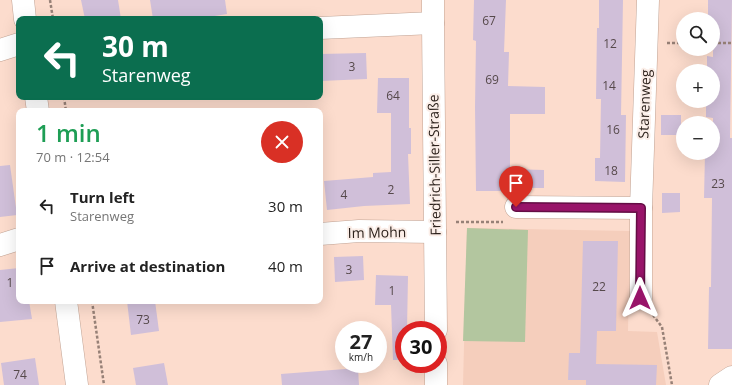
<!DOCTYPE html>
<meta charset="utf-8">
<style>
:root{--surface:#fff;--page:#f6f6f6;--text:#222;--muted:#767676}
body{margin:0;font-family:"Open Sans",sans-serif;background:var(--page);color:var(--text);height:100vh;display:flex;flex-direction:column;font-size:15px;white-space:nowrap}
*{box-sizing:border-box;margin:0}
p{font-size:13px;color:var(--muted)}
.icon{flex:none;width:22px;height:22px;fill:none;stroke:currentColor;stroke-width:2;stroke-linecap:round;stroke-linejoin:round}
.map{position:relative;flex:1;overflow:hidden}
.side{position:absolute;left:16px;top:108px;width:307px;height:196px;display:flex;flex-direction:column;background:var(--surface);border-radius:8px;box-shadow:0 4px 16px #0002}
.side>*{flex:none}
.guide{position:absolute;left:16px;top:16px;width:307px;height:84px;border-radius:8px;box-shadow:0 4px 16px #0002;background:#0b6e4f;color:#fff;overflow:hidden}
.tools{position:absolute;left:676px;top:12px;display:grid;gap:8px}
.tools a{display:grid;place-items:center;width:44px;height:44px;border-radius:50%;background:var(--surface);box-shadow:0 4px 16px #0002;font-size:20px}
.speed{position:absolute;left:335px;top:321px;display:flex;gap:8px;font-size:20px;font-weight:700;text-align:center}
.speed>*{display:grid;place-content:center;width:52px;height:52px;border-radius:50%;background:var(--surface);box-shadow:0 4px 16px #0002;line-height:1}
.speed small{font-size:10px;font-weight:400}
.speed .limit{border:6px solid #d22;background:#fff;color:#111}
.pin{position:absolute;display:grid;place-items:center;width:34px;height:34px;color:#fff;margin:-41px -17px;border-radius:50% 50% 50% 0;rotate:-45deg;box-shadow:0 0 4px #0007}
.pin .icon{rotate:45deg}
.me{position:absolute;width:44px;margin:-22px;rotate:0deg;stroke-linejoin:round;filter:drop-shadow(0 0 3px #0008)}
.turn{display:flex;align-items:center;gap:14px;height:84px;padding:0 20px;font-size:18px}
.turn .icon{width:52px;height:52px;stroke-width:2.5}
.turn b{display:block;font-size:28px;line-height:34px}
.round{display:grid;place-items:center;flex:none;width:42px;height:42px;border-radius:21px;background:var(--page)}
.headline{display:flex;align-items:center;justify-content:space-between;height:68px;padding:0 20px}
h1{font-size:24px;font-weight:600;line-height:30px;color:#1e9e55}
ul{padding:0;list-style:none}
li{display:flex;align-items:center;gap:12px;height:60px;padding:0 20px}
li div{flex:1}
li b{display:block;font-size:15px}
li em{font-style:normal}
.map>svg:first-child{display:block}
.built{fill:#f5cebc}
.green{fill:#b3c69f}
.building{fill:#d0bfd9}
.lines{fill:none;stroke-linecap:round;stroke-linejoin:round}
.street-casing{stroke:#c1a394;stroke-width:23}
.secondary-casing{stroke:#c1a394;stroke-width:23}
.path{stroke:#978177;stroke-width:2.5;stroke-dasharray:3 2;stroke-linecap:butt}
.street{stroke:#fff;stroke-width:22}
.secondary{stroke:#fff;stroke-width:22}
.route-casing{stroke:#630d44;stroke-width:10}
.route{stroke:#981469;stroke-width:7}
.labels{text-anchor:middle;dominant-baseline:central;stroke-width:4;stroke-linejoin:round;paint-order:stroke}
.number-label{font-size:12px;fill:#56494b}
.street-label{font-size:14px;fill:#2d221c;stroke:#fbeee8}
</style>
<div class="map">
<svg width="732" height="385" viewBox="0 0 732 385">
<rect width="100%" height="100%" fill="#fcdccd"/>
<path class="built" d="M467,228L630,231L628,331L657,332L666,385H463Z"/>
<path class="green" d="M467,228L528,230L525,342L463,341Z"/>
<g class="building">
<path d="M81,0H118L121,19H85Z"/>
<path d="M150,0H225L227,14L196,19H153Z"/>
<path d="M474,0H506L504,52H509L508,86L545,87V114H510V169L544,170V188H511V191H476L475,107L476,41L473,40Z"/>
<path d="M599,0H623L621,115H626L625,182L595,181V158H600L601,99H596L597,28H599Z"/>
<path d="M708,0H732L730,138H732V349H708L709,287H711L712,198H704L705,153H713V118L706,117V101H713V71H707V56L713,57V19H708Z"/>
<path d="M366,53L367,79L320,81V54Z"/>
<path d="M378,78H409V128H411V154H408L410,204L364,206L327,210L324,181L373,177V173L391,172V113H377Z"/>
<rect x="661" y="115" width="20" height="20"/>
<path d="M10,165L17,215L0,217V166Z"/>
<path d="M662,193H680V212L662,213Z"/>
<path d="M583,241H618L616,331H597L596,364L657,365L656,385H586V380H568L569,353H580Z"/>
<path d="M363,256L364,280L335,282L334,257Z"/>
<path d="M19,268V301H29L32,319L0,322V270Z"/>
<path d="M376,275L408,276L407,330H404V360H393L391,305H375Z"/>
<path d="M127,301H155L159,331L131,335Z"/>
<path d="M35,358L39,385H4L1,363Z"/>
<path d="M164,363L168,385H136L133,368Z"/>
<path d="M358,368L359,385H282L281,374Z"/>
</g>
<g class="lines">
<defs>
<g id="street">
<path d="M433,0V23L436,330"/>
<path d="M320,28L433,23"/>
<path d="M0,50L19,44"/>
<path d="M516,207L641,208"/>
<path d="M320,234L359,231L435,232"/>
<path d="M0,245L19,239"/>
<path d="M641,298V208L648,0"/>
<path d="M436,364V385"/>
<path d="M720,385L732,377"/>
</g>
<g id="secondary">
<path d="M23,0L25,19"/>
<path d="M36,97L38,111"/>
<path d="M66,301L77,385"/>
</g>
</defs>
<use href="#street" class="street-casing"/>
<use href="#secondary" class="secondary-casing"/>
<g class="path">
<path d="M50,0L53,19"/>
<path d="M667,43H683"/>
<path d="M713,43H732"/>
<path d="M64,97L66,111"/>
<path d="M456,222H503"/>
<path d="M92,301L104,385"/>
<path d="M653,315L662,327L672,385"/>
</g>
<use href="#street" class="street"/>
<use href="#secondary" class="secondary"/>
</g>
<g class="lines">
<defs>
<path id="route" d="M516,207L641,208L640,298"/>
</defs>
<use href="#route" class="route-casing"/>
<use href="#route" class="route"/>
</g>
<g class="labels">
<g class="number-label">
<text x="489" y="20">67</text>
<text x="610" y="43">12</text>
<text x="352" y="66">3</text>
<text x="492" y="79">69</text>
<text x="609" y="85">14</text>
<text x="393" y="95">64</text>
<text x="613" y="129">16</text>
<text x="611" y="170">18</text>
<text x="718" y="183">23</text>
<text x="391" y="189">2</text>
<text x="344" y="194">4</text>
<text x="349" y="269">3</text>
<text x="10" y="282">1</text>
<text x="599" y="286">22</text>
<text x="392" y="290">1</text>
<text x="143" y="319">73</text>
<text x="20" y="374">74</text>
</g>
<g class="street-label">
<text transform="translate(644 104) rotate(-88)">Starenweg</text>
<text transform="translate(434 165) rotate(-91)">Friedrich-Siller-Straße</text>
<text transform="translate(377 232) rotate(-1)">Im Mohn</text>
</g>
</g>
</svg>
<div class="tools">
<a><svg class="icon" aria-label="search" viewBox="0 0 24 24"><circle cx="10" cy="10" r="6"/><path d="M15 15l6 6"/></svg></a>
<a>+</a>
<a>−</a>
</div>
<div class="speed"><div>27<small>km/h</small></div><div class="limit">30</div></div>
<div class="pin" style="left:516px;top:207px;background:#d93025"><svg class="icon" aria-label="arrive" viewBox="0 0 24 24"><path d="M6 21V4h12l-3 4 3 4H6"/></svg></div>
<svg class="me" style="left:640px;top:298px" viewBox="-20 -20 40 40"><path d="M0-17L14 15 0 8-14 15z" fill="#981469" stroke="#fff" stroke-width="4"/></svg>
<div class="guide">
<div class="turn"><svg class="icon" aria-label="left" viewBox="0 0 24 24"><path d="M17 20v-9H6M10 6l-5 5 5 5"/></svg><div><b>30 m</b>Starenweg</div></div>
</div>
<section class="side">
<div class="headline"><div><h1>1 min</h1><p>70 m · 12:54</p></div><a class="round" style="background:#d93025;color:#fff"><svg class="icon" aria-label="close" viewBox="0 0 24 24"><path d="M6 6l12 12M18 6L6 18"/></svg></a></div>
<ul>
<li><svg class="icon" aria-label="left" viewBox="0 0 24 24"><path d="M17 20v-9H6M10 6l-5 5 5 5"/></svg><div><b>Turn left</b><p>Starenweg</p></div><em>30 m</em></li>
<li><svg class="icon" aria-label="arrive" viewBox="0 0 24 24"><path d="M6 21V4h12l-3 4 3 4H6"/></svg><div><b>Arrive at destination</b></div><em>40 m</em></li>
</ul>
</section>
</div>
